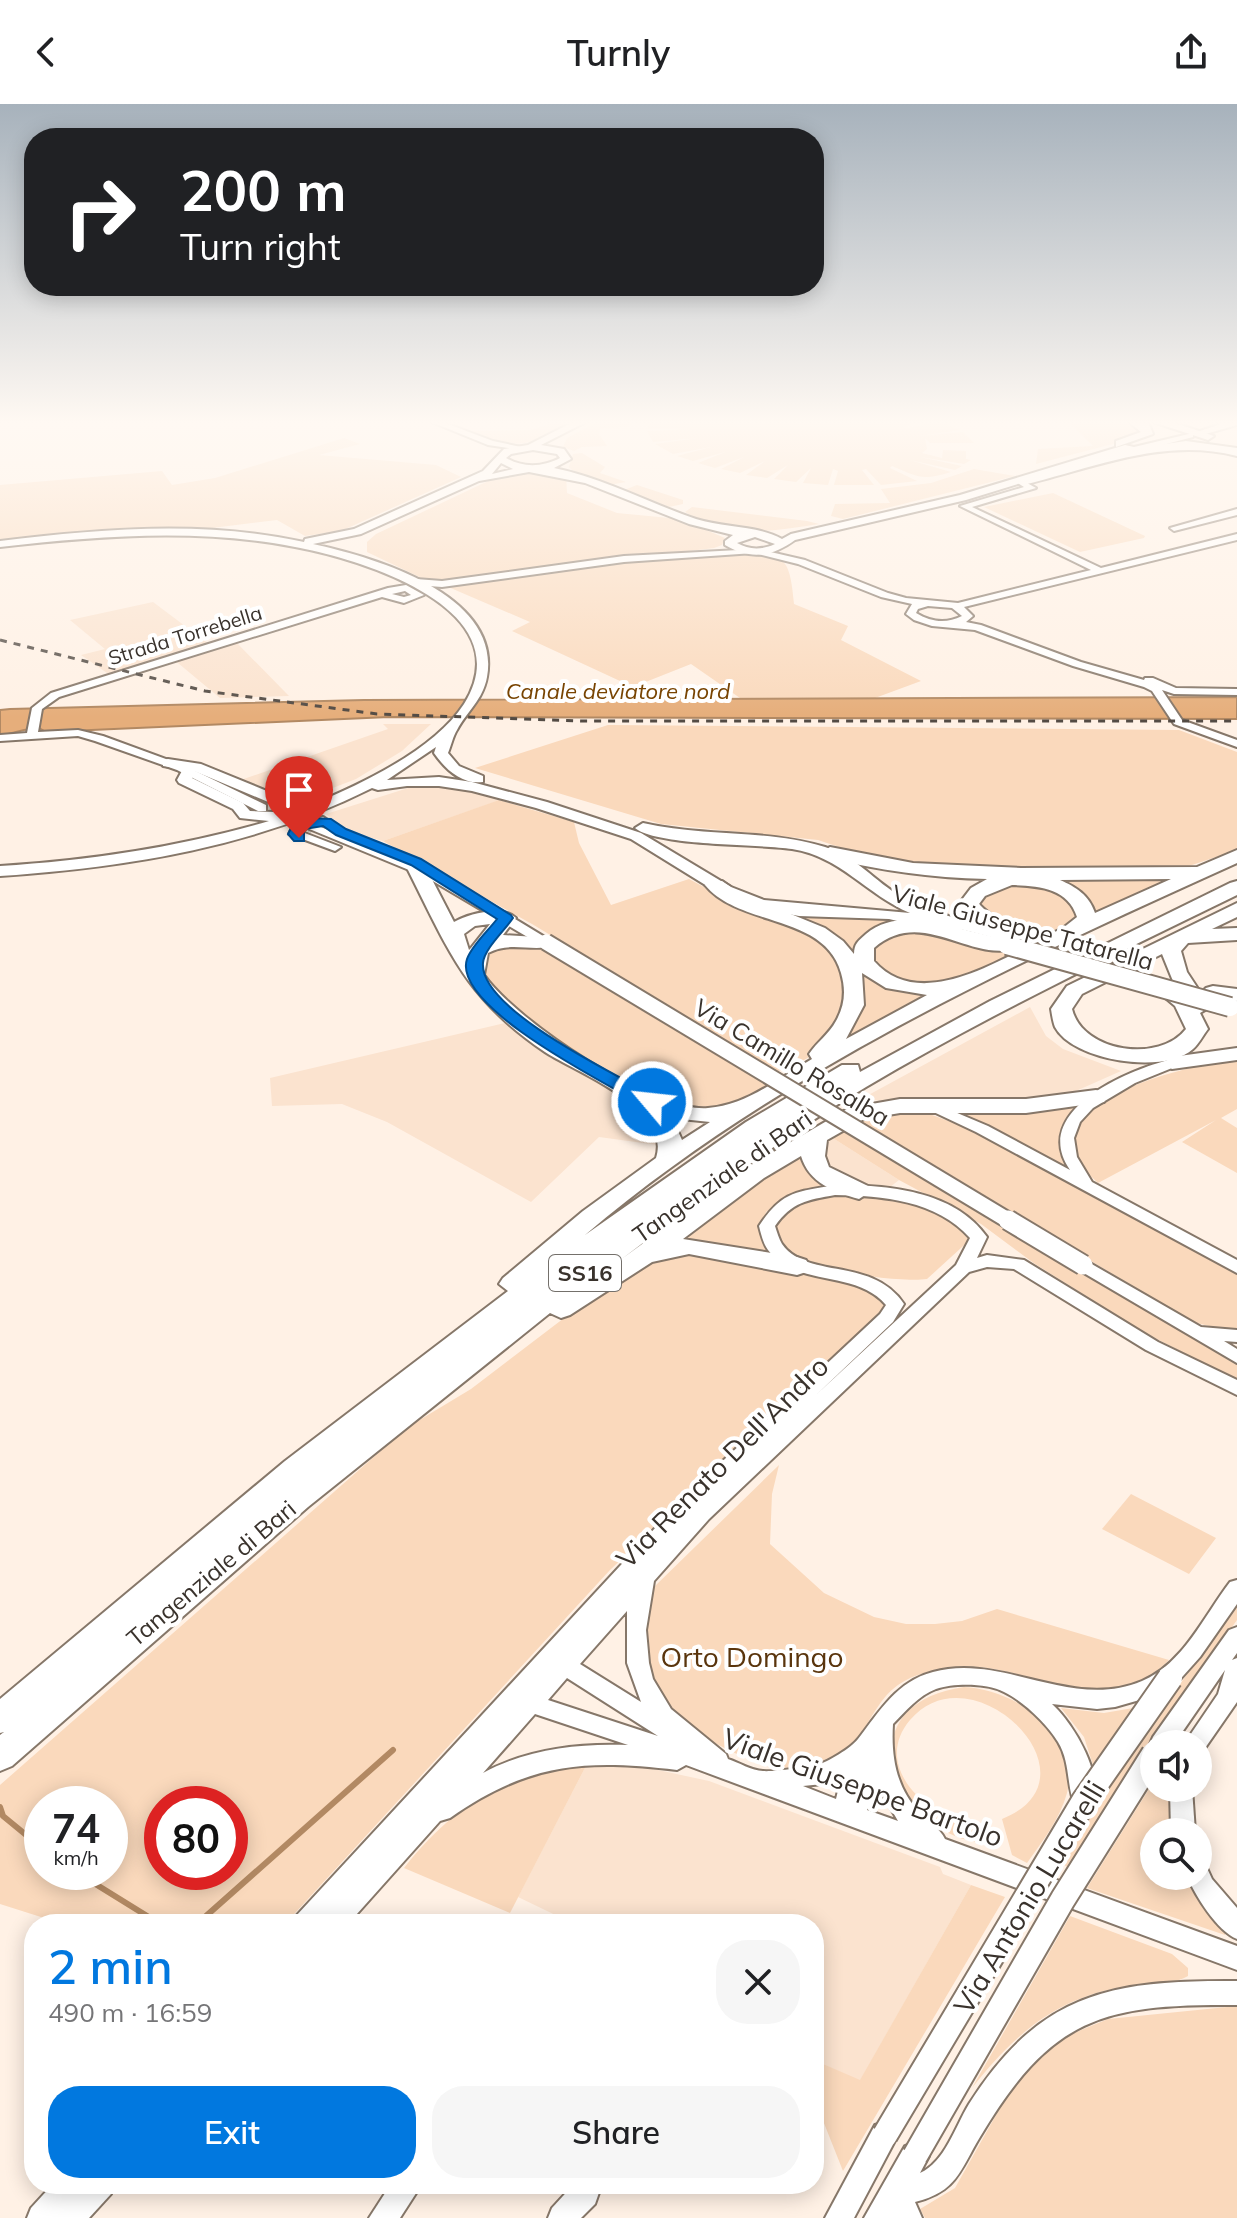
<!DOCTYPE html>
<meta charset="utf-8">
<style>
:root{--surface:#fff;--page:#f6f6f6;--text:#202124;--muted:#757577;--accent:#0178df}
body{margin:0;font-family:Mulish,sans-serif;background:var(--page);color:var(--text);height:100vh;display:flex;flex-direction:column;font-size:30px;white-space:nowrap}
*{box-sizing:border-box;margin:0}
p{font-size:26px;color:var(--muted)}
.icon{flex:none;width:44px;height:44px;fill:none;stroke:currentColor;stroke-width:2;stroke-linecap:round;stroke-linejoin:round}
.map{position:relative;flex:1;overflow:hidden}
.drawer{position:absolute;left:24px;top:1810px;width:800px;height:280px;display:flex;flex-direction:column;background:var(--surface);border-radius:32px;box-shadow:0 4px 20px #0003}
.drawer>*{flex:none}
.guide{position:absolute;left:24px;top:24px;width:800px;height:168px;border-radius:32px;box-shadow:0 4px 20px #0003;background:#202124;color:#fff;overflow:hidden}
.buttons{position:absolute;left:1140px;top:1626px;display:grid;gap:16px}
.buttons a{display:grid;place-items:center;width:72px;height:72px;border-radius:50%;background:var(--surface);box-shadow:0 4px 20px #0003;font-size:40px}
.speed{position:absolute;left:24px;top:1682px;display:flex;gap:16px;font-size:40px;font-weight:700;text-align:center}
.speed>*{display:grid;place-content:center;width:104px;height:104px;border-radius:50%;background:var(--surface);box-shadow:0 4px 20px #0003;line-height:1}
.speed small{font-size:20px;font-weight:400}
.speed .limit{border:12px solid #d22;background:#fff;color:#111}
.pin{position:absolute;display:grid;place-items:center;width:68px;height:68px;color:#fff;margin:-82px -34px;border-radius:50% 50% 50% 0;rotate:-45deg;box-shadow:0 0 8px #0007}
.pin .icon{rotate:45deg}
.me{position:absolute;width:88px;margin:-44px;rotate:298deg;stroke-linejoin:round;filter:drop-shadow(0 0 6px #0008)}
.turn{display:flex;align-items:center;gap:28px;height:168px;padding:0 24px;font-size:36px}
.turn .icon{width:104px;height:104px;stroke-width:2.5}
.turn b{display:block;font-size:56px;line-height:68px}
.round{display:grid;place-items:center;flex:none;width:84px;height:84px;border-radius:32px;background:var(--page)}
.overview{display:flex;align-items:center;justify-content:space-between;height:136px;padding:0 24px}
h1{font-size:48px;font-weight:600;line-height:60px;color:var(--accent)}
.cta{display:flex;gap:16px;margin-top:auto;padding:16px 24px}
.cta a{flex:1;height:92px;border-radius:32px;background:var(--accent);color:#fff;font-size:32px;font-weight:600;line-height:92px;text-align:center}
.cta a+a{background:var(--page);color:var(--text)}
header{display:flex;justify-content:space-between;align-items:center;height:104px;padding:0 24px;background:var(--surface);font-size:36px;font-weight:600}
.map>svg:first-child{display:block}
.built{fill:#fbe3cf}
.green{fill:#fad9bc;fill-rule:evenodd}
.water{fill:#e6ae7b;stroke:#b28963;stroke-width:2}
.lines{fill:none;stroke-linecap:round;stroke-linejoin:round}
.stream{stroke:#b28963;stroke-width:6}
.minor-tunnel{stroke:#d7cbc0;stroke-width:11;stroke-dasharray:11 6;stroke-linecap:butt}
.minor-casing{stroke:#867769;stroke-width:4}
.major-casing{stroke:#867769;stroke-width:4}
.highway-casing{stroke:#867769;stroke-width:4}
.minor{fill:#fff;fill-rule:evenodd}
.major{fill:#fff;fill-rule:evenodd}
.highway{fill:#fff;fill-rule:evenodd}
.rail{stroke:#534b44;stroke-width:3;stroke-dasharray:7 7;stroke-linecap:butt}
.minor-bridge-far2-casing{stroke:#867769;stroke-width:19;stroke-linecap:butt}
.minor-bridge-far1-casing{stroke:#867769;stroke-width:23;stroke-linecap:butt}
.minor-bridge-casing{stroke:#867769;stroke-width:28;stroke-linecap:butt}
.major-bridge-casing{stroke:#867769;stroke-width:22;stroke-linecap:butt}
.minor-bridge-far2{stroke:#fff;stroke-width:15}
.minor-bridge-far1{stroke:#fff;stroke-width:19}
.minor-bridge{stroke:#fff;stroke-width:24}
.major-bridge{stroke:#fff;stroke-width:18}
.route{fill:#0178df;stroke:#014e91;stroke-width:2}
.labels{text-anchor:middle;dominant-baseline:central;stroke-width:8;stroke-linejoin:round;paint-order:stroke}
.far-street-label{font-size:20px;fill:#39322c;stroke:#fff}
.far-water-label{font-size:22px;font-style:italic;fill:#784402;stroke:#fff}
.shield{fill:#fff;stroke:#74706b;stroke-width:2}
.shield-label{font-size:22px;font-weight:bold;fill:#39322c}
.street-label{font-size:24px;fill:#39322c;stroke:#fff}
.near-street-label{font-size:28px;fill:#39322c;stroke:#fff}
.near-park-label{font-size:28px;fill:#5a350d;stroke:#fff}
</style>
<header><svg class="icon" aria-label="back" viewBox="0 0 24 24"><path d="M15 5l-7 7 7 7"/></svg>Turnly<svg class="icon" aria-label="share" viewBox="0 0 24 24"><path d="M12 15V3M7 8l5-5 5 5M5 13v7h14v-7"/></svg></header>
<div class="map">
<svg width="1237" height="2114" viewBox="0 0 1237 2114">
<rect width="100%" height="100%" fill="#fff1e5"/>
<g class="built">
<path d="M153,498L209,540L110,571L81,551L105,545L70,516Z"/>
<path d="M234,536L289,592L220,594L172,554Z"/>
<path d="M383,620H431L402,647L356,675L286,702L235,678L388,625Z"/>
<path d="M424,679H445L503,695L383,737L343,726L326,710Z"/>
<path d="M1030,903L1046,932L1063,945L1121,967L1076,987L1036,996L881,997L863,994Z"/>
<path d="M505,919L630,994L659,1021L658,1041L599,1033L531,1098L387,1018L342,1000L272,1002L270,974Z"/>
<path d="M828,1031L899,1076L890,1083L857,1081L823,1059Z"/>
<path d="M587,1660H630L709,1677L940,1763L943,1770L971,1781L860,1977L814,1956V1820H574L518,1793Z"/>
</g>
<g class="green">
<path d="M559,317H578C527,343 521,347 466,327L530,326Z"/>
<path d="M599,317H631L628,323L600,324L599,330L607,342L582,343L574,347L563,343L567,334Z"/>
<path d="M651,317H923L903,323L908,324L939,317L960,326L918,332L963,328L974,339H930L925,334L927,345L922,349L942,354L943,346L966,347V355L971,356L964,360L920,353L962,362L955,366L910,356L951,368C922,377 918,373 892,362L890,364L917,377L881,381L866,365L862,366L874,381H834L838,367L833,365L828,381L803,379L811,364L796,378L774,375L788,361L767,374L746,371L765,357L740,369L721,365L744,353L715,364L698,359L725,348L693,357L677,352L711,343L673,350L655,340L698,334L653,338L647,327L695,325L648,324Z"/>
<path d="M1075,317H1129L1143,327L1128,336L1036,360L1038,345L1093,342L1071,320Z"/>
<path d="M344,334L360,340L319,351L436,361L461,373L341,427L305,432L277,416L204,425H124L0,438V381L162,367L172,381L215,374Z"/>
<path d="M582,349L605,363L600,369L626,378L609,381L572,366L569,363L573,350Z"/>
<path d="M974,365L1015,372L843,415L831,412L835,400L890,399L881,385L931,379Z"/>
<path d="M522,367L566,371L567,389L617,409L680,415L725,434L722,441L714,444L432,479L367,448V438L376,430L503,370Z"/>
<path d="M637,381L683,396V400L669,403L624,386Z"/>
<path d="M1053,389L1145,432L1144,434L1080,448L984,403Z"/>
<path d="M692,403L807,417L819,420C773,427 727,436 685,408Z"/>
<path d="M729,451C782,452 789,444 794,500L848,522L841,536L921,577L875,594H740L691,560L633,583L512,527L530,518L446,482L635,456Z"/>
<path d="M608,621L1179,626L1237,648V746L1180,765L896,762L818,736L661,720L475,664Z"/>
<path d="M499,696L574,718L579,739L611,801L689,775L728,796L787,816L830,844L850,874C847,887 847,906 842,918C831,943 802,960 778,967L532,820L383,737Z"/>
<path d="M1178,771L1094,814L1093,808L1030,773Z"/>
<path d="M1007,778L1063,787L1082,812L1047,835L1018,830L981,813L977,791Z"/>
<path d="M867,812L903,816L882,825L861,862L938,889L834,944L860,876L798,814Z"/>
<path d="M919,824L1016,850L942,883L895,877L869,854L876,836Z"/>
<path d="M537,840L770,981L726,1005L668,1002L534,923L492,884L481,865L488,845Z"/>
<path d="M1237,955V1005L1221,1014L1237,1024V1069L1182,1038L1216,1016L1098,1079L1077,1059L1071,1030C1094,983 1190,962 1237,955Z"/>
<path d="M1084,1000C1060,1022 1057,1035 1069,1065L957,1007Z"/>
<path d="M879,1008H924L962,1022L1237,1169V1229L1193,1218L853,1015Z"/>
<path d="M839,1023L1237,1261V1276L1145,1229L1035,1160L981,1120L899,1076L828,1031Z"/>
<path d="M806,1041L834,1083L792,1090L766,1108L761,1131L783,1157L666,1140Z"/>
<path d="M824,1092C894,1092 915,1091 973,1133L927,1175C902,1179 820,1167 797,1155C790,1150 784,1144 778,1138L775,1120L793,1099Z"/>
<path d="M691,1148L863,1182L888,1195L886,1207L610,1466L285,1820H63L0,1800V1681L408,1323L471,1285L593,1192L639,1162ZM42,1700H110V1768H42ZM162,1700H230V1768H162Z"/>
<path d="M779,1361L772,1390L770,1440L824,1489L874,1513L906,1520H935L962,1517L997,1505L1169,1556C1103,1625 1032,1557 956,1563C937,1565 913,1570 898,1581C877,1596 870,1620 854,1639C824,1676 774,1666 737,1650C701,1634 675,1615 656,1581C640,1553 640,1510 655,1482Z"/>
<path d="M1131,1390L1216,1434L1189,1470L1102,1425Z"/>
<path d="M1237,1500V1516L1153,1633L1069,1764L1059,1758L1101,1691Z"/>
<path d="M964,1583C1016,1586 1082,1629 1067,1689C1060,1715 1042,1738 1027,1759L1012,1751L1002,1715C1106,1674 972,1542 910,1616C870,1663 930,1718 978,1719L986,1732L983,1739C893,1730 841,1601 964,1583Z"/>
<path d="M1061,1604L1104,1609L1133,1604L1093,1661L1084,1633Z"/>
<path d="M587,1660L510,1809L404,1764C453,1701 508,1670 587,1660Z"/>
<path d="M1154,1677V1684H1170L1172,1728H1154V1772H1189L1225,1826V1831L1087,1784Z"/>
<path d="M971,1781L1005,1793L843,2067L814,1994V1956L860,1976Z"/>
<path d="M1070,1812L1172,1850L1188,1864V1872C1171,1882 1142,1880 1122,1883C1054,1895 1013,1932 972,1984Z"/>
<path d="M1237,1902V2114H925L920,2105L955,2084L1009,1988L1039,1953L1069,1931L1108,1915Z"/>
</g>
<path class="water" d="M1237,593V615L389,613L46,628L39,624L24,626L0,632V606L10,605L364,596Z"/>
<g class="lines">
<g class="stream">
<path d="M0,1703L3,1712L42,1744"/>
<path d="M76,1768L160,1820"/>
<path d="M197,1820L393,1646"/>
</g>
<path class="minor-tunnel" d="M262,704L313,724"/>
<defs>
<g id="minor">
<path d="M429,317H440L493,337L526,344L522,346L488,341Z"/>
<path d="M1020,375L1036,384L972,403L1101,464L1237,430V436L964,503L973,512L966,518L981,521L1081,558L1144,576L1145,574H1153L1176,584L1237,585V591L1174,590L1162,586L1182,616L1237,636V643L1174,620L1152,587L1144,583L1073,562L975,526L932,522L914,516L906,510L912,500L881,493L798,460L754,449L624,458L442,483L416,481L411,478L416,475L442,477L624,452L758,445L805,456L888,489L906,494L958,499L1091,466L960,402L1024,383L1016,378ZM928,502L952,504L962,512C946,520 931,518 916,509L918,505Z"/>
<path d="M1237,405V411L1174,427L1170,424Z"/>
<path d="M406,481L424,491L404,499L382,493L59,593L42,605L38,628L78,626L103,632L185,662L266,701V707H258L177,666L95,637L78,632L0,637V631L27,629L32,604L51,589L388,484ZM405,487L411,491L404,493L392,490Z"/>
<path d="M323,713L329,717L318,722L436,767L553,838L551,841H541L426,773L307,724L302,728L341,743L335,747L289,730L294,720Z"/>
<path d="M1172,955L1177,956L1179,959L1177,962L1135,979L1093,1004L1080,1018L1074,1034L1077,1053L1092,1078L1237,1156V1169L976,1028L923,1003L931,998L936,1000L988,1022L1070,1066C1029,1007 1128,966 1172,955Z"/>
<path d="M835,1081C887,1081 954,1086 987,1133L977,1154L987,1151L1024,1156L1158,1238L1237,1276V1291L1146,1246L1014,1165L987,1163L969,1168L709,1415L654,1477L646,1526L649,1559L653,1575L671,1605L726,1650L728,1655C738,1658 752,1667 763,1667C773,1668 807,1663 817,1661C828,1658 851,1644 858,1635C879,1608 897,1577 933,1568C1003,1549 1072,1607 1142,1577C1183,1560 1204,1512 1230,1478L1237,1476V1500L1200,1553L1175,1581L1150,1593L1115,1603L1097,1605L1052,1600C1074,1620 1106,1674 1092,1704L1084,1707L1076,1704C1066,1684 1071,1659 1058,1638C1047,1620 1023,1597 1004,1588C987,1579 954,1579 936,1585C918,1592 906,1607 893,1620C891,1653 896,1683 919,1708C927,1717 940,1724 945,1735L1237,1842V1866L686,1661L677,1666C584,1655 528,1659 450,1714L440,1717L348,1820H293L296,1812L682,1395L880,1210L886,1201C856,1165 796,1184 768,1146C763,1139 761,1130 759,1122C782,1087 796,1088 835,1081ZM835,1091C883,1092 936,1096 970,1134L956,1161L816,1291L893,1218L904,1200C872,1152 807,1176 782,1140C779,1135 777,1128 775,1122C792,1098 807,1096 835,1091ZM627,1507V1559L641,1598L580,1560ZM567,1574L658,1632L548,1596ZM535,1610L628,1641C579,1639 527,1645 483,1669ZM842,1670L836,1695L803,1682L823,1680ZM880,1686L898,1717L867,1706Z"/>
<path d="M1083,1155L1201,1223L1237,1226V1238L1224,1237L1237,1245V1259L1077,1165L1074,1161L1077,1157Z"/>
<path d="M1237,1523V1549L1232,1556L1237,1554V1598L1203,1647L1198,1649V1640H1184L1218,1590L1225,1566L1174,1640H1154L1153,1647L1150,1640L1153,1633L1229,1526Z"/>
<path d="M1170,1684H1192L1195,1728H1171Z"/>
<path d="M1198,1759L1206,1762L1212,1775L1237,1804V1835C1217,1827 1195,1791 1187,1772H1198Z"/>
<path d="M1237,1877V1901C1103,1900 1051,1913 980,2033C960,2066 957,2088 915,2098L922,2114H864L905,2042L915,2038L925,2042L929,2052L920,2069C945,2058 955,2023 969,2000C1040,1888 1111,1876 1237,1877Z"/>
<path d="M885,2018L895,2021L898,2031L854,2114H825L875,2021Z"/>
<path d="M53,2080H115L111,2090L89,2114H27L31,2104Z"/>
<path d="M391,2080H422L400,2114H369Z"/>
<path d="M574,2080H602L595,2100L581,2114H548L552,2104Z"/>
</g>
<g id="major">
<path d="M575,317H588L541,341L564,345L571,355L554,364C604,374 649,399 696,415C724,424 757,421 782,435L791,430L960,391L1125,341L1134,343L1193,329V333L1117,353L1112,351L966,396L795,436C772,453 750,456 725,441V437L733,431L689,420L585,379L529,368L479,377L361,430L313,440C373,453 502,490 487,573C483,596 467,607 457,626C453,632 451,642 448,649L459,662L483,672V678C462,681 445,665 434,649L436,643L387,676L439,673L472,678L547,698L641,729L731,783L764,796L910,809C867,791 840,752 792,745C759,740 656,742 635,724L643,719C703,733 766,725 825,743C856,752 875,778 902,793C936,812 976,819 1013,828V836L1007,837L960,825L952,830L889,815L799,812L752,803L720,790L631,735L536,704L472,687L439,682H407L378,686L372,684C255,743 129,763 0,772V762C92,756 180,743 269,717L240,714L233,705L179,679L177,676L183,665L163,662V656L168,655L201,660L284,694L291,705L286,711C342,689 430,652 464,600C524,504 360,455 295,443C199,424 97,432 0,443V437C99,425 205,416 304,438L305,435L354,425L483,367L504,345L528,341ZM533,346L557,350L560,354C543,363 523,364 506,354L511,350ZM501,359L513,365L492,370ZM755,433L775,440C762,446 749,446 737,439ZM194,667L273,700L275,705L273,708L250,707L243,699L192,674Z"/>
<path d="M1230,317H1237V321L1202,331L1197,328Z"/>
<path d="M1237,944V956L1172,965L1163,959L1172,953Z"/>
</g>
<g id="highway">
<path d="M1128,317L1149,320L1153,330L1116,343V337L1141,328Z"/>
<path d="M1150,317H1169L1214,332L1208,336Z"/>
<path d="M1186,337L1237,344V352C1163,333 1094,364 1023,381L1017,377L1130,345Z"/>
<path d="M830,743L913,759L1021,764L1197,763L1237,746V759C1011,861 776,969 585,1131L746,1018L842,961H858L860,968L990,897L1230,779L1237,777V791C1112,852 986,912 866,983C781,1034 702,1094 623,1154L746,1064L849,1004L900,995H1026L1096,986L1104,988L1107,993L1104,998L1026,1009H900L864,1015L827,1036L825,1052L829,1063L868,1082L871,1087L859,1095C834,1088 809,1079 801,1052L764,1074L683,1135L797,1153L806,1156L810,1162L806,1168L797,1171L689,1150L652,1158L570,1211L561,1214L550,1209L308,1403L12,1662L0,1667V1631L4,1628L0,1629V1595L285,1357L508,1187L499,1180L503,1174L583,1107L656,1054C672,1004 579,970 545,948C465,894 449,847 407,764L410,760H424L454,818C470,809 502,801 516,814L503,831L553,834L556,838L553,842C531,848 510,837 488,849L484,871C515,916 653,1009 708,1004C747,1001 779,974 812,955L809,950C817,938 829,930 836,917C845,901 846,886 841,869C825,810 739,823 705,781L708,777H722L739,789L825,824L843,837L854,850C854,840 858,837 866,830C902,800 955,826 995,833L982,826L958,801L971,784L987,775C931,774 878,766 823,753L821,749ZM1171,775L1095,809C1089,791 1076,783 1060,776ZM1012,781C1039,782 1068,784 1077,813L1063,824C1012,848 923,913 874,857V844C922,803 967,857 1014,845L1025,835C1013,822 993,815 979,800L985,792ZM490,820L471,844L469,846L464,830L475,822ZM862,869L886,884L927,891L846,935L864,901ZM672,1014L710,1018L682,1036Z"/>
<path d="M1237,799V813L1212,825L1237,824V836L1188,839L1181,847L1187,868L1210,903L1200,909L1208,925C1203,931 1199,940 1193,945C1165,971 1073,957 1055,923C1053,918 1052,911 1051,905L1067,882ZM1162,850L1175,882L1167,880L1156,886L1175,902L1186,925C1160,959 1083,949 1072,905L1082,890Z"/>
<path d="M1213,882L1237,885V897L1206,892L1202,888L1206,884Z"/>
</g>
</defs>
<use href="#minor" class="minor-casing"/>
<use href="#major" class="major-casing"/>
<use href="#highway" class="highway-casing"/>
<use href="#minor" class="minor"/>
<use href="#major" class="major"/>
<use href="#highway" class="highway"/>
<path class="rail" d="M0,536L205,587L377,610L583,617H1237"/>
<defs>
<path id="minor-bridge-far2" d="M546,838L1011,1118"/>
<path id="minor-bridge-far1" d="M1008,1116L1083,1161"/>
<g id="minor-bridge">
<path d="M885,2031L1084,1697L1170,1574"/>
<path d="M915,2052L1063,1795L1154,1650"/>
</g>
<path id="major-bridge" d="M1007,841L1230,903"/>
</defs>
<use href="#minor-bridge-far2" class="minor-bridge-far2-casing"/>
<use href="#minor-bridge-far1" class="minor-bridge-far1-casing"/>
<use href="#minor-bridge" class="minor-bridge-casing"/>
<use href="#major-bridge" class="major-bridge-casing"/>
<use href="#minor-bridge-far2" class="minor-bridge-far2"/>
<use href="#minor-bridge-far1" class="minor-bridge-far1"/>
<use href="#minor-bridge" class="minor-bridge"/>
<use href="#major-bridge" class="major-bridge"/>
</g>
<linearGradient id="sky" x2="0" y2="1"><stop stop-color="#a7b2bc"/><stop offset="0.52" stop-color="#fff9f3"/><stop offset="1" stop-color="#fff9f3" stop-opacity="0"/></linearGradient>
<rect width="1237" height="613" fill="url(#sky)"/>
<path class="route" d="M310,714L331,715L346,725L421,755L511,811L513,814C505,826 484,845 483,859C479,906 621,973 658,994V1002H645C611,982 451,903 467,855C472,841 488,827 497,815L411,761L336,731L323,722L304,725V737H294L288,730L293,720Z"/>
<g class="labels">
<g class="far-street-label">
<text transform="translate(185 531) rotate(-17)">Strada Torrebella</text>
</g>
<g class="far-water-label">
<text x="618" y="587">Canale deviatore nord</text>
</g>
<rect class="shield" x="549" y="1151" width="72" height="36" rx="6"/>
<g class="shield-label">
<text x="585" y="1169">SS16</text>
</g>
<g class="street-label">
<text transform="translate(1023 823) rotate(15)">Viale Giuseppe Tatarella</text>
<text transform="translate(792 958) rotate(31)">Via Camillo Rosalba</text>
<text transform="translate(722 1072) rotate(-35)">Tangenziale di Bari</text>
<text transform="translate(211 1469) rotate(-40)">Tangenziale di Bari</text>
</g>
<g class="near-street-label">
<text transform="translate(722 1358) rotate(-45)">Via Renato Dell'Andro</text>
<text transform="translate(863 1683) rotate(20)">Viale Giuseppe Bartolo</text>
<text transform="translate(1029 1793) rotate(-59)">Via Antonio Lucarelli</text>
</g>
<g class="near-park-label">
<text x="752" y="1552">Orto Domingo</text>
</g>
</g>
</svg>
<div class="buttons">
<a><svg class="icon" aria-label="sound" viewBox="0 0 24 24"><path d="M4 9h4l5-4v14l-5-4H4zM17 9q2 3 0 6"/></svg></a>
<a><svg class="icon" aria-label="search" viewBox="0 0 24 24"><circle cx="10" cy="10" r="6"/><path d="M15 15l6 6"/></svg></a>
</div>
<div class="speed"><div>74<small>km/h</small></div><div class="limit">80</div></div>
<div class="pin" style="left:299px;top:734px;background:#d93025"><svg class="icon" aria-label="arrive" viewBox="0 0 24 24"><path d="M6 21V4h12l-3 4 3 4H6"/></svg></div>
<svg class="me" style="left:652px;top:998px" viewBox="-20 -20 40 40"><circle r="17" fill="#0178df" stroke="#fff" stroke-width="3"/><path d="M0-11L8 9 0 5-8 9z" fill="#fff"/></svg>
<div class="guide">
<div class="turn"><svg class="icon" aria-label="right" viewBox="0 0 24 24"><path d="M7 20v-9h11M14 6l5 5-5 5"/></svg><div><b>200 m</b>Turn right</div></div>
</div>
<section class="drawer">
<div class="overview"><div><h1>2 min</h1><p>490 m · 16:59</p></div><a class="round"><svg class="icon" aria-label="close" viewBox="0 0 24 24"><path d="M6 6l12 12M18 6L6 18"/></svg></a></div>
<div class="cta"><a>Exit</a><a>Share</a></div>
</section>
</div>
